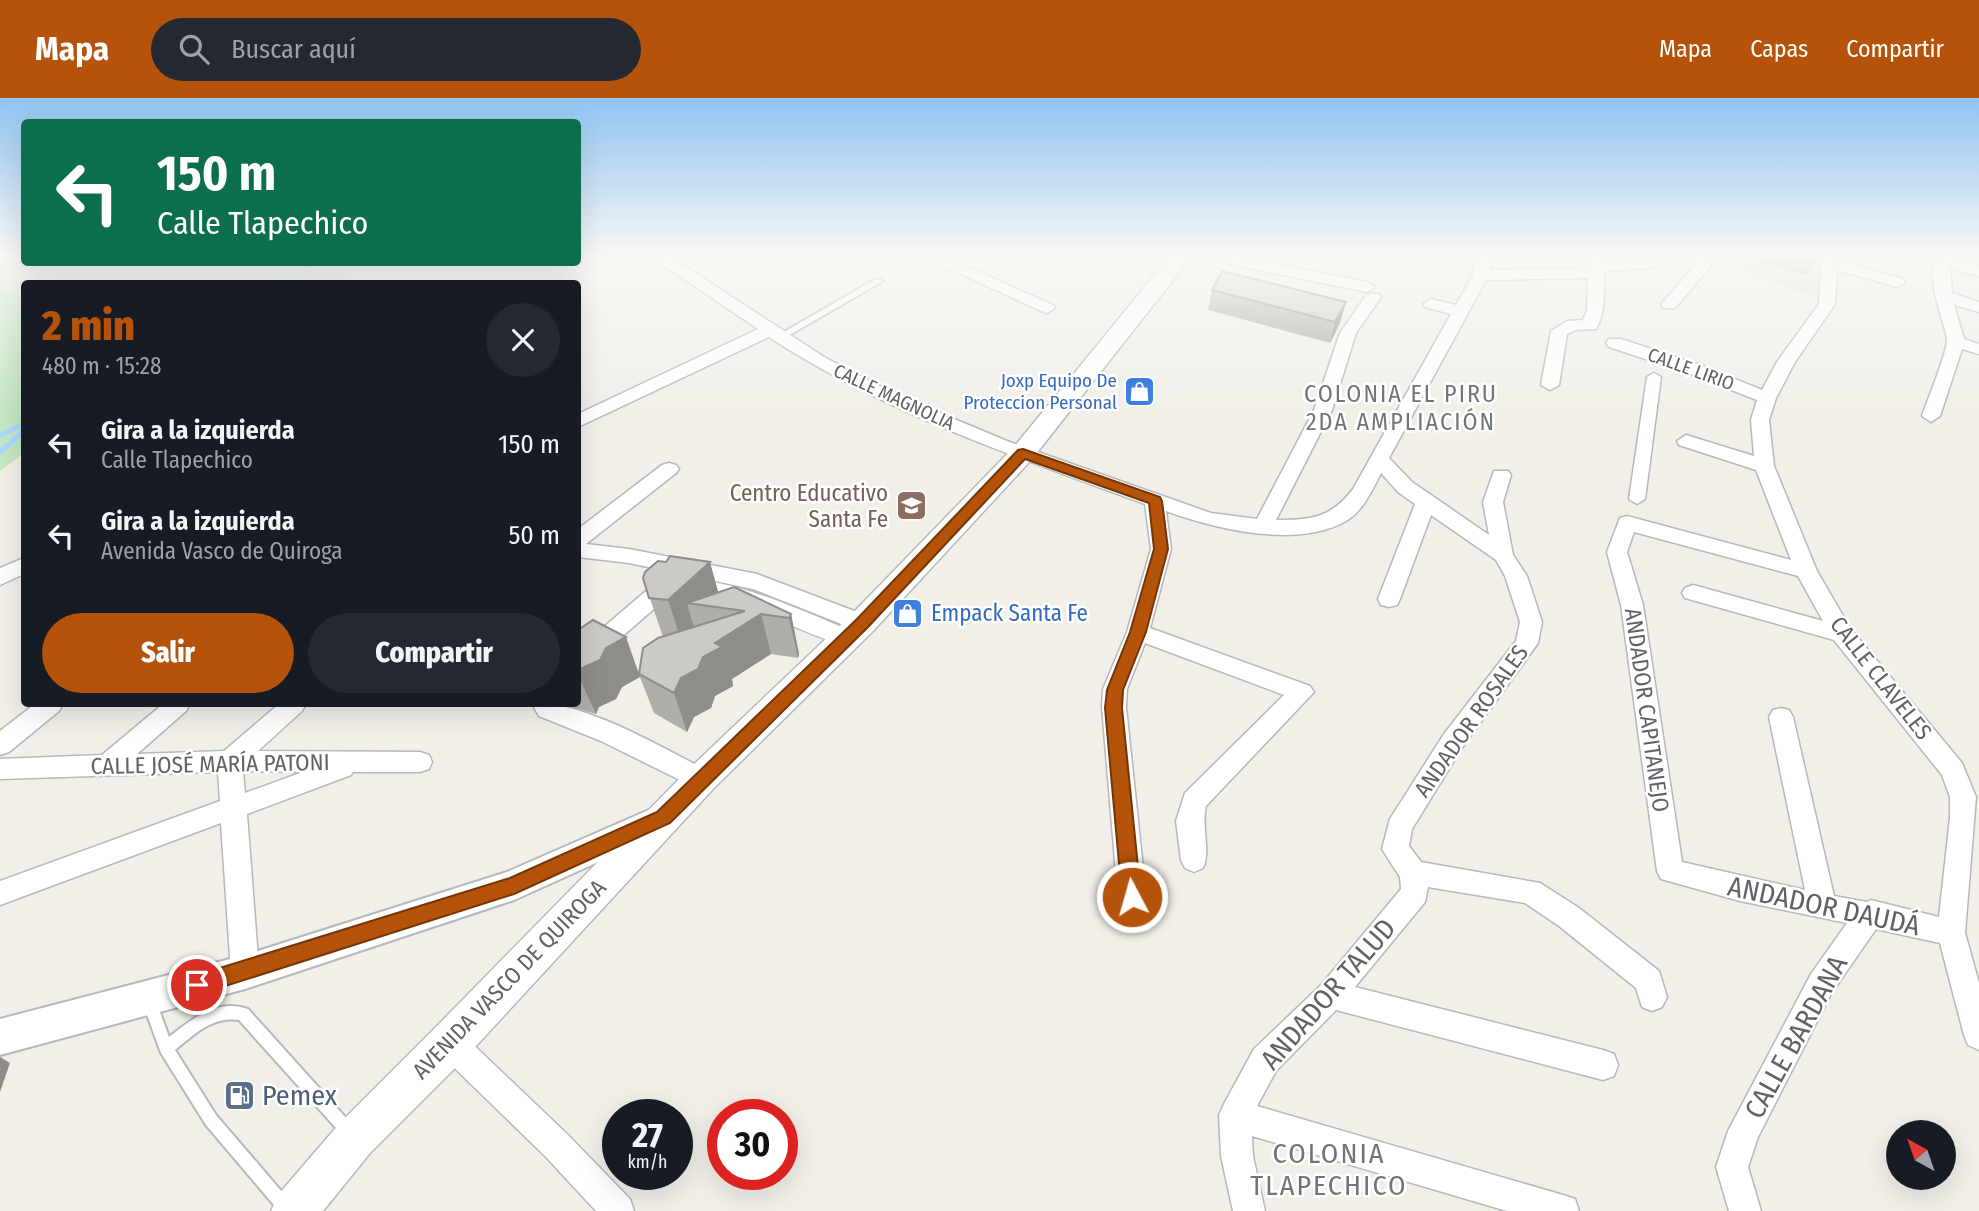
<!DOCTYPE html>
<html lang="es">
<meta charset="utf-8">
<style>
:root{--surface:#171b24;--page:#242831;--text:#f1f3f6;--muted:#9ea1a6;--accent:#b45309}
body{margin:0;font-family:"Fira Sans Condensed",sans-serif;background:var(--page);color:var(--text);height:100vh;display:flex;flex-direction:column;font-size:26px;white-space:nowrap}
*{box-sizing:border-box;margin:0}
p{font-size:23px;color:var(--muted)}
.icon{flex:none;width:38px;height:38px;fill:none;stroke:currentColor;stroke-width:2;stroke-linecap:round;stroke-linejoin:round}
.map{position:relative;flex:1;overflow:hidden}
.drawer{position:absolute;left:21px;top:182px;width:560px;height:427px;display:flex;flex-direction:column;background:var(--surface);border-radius:7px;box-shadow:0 7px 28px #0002}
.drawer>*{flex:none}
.guide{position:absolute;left:21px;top:21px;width:560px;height:147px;border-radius:7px;box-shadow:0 7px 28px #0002;background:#0b6e4f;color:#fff;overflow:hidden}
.needle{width:46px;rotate:320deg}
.buttons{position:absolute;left:1886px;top:1022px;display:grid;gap:14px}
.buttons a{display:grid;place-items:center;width:70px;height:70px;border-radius:50%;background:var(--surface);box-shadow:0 7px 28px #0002;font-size:35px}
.speed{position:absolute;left:602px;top:1001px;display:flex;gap:14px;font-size:35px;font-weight:700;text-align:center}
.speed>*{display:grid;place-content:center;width:91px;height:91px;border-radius:50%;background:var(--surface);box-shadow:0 7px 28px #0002;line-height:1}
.speed small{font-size:18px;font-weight:400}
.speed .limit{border:10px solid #d22;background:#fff;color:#111}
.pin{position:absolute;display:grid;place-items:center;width:60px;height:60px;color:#fff;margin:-30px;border:4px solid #fff;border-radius:50%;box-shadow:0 2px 7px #0007}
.me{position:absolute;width:77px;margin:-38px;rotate:354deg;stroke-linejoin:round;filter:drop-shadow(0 0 5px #0008)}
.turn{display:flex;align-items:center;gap:24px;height:147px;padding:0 21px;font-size:32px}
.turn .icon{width:91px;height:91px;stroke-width:2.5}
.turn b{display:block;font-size:49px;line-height:60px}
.round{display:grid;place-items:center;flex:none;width:74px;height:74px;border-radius:37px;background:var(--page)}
.head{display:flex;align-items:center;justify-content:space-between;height:119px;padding:0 21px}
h1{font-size:42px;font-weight:800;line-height:52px;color:var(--accent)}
.button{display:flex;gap:14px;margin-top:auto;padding:14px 21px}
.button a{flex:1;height:80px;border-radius:42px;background:var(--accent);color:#fff;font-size:28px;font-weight:800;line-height:80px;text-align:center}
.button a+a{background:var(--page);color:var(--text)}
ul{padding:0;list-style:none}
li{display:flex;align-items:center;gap:21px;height:91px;padding:0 21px}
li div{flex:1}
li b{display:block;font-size:26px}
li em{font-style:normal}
header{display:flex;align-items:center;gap:42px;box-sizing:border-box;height:98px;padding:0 35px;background:var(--accent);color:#fff}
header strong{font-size:33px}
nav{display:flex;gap:38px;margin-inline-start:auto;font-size:24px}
.search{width:490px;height:63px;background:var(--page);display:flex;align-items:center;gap:18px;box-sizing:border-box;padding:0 24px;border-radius:38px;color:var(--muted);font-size:26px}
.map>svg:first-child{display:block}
.education{fill:#e1ded6}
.green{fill:#c5e8c5}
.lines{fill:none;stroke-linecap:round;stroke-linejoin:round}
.stream{stroke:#aadaff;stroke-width:5}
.service-casing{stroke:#b5b8bc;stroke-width:4}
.pedestrian-casing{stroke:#b5b8bc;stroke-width:3}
.minor-casing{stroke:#b5b8bc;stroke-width:3}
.tertiary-casing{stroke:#b5b8bc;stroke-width:4}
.secondary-casing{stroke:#b6babf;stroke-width:3}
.service{fill:#fff;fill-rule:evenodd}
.pedestrian{fill:#fff;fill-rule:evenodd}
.minor{fill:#fff;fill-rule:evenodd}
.tertiary{fill:#fff;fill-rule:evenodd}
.secondary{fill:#fff;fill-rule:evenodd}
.wall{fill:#afaea9}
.shaded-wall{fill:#8f8d8a}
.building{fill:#cccac5;stroke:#8f8d8a;stroke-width:2}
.route{fill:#b45309;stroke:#753606;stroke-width:2}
.labels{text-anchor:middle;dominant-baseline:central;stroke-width:5;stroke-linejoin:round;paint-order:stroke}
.far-street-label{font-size:19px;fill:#5f6368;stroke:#fff}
.far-shop-label{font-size:19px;fill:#366cbe;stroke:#fff;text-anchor:end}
.education-label{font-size:23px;fill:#785e54;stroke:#fff;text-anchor:end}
.shop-label{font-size:23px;fill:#366cbe;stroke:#fff;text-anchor:start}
.street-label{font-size:23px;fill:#5f6368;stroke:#fff}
.neighbourhood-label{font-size:24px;letter-spacing:2px;fill:#70757a;stroke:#fff}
.near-street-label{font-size:28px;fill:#5f6368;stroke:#fff}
.near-service-label{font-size:28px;fill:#4e5e75;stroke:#fff;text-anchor:start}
.near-neighbourhood-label{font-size:28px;letter-spacing:2px;fill:#70757a;stroke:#fff}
</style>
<header>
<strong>Mapa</strong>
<div class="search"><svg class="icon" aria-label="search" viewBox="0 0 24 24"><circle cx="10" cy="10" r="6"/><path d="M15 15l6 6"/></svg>Buscar aquí</div>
<nav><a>Mapa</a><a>Capas</a><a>Compartir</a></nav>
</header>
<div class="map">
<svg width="1979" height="1113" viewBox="0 0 1979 1113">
<rect width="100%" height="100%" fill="#f1efe8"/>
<path class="education" d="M1821,158L1822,202L1705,159V158Z"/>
<path class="green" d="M0,158H24V164L356,165L352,180L342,185L24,186V355L0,373Z"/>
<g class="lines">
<g class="stream">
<path d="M274,186L323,164"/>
<path d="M0,337L24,326"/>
<path d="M0,354L24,333"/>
</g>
<defs>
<g id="service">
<path d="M876,181L883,183L784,240H781L777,238Z"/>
<path d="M149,897L154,898L169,939C192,921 217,900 248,911L355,1030L357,1035L355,1040L350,1042L345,1040L239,922C212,918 195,936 175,952L216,1017L294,1108L297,1113H279L206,1027L161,955L142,903L144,898Z"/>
</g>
<path id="pedestrian" d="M1654,275L1661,279L1645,401L1637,406L1629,401L1647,279Z"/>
<g id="minor">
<path d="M650,158H669L824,259L899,298L1007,343L1211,415L1257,421L1314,312L1340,235L1367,196H1379L1381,199L1356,235L1332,312L1276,422C1311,422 1331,420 1353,391L1451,216L1425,209L1423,206L1431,201L1456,207L1473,177L1476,158H1492L1490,172L1589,170V158H1605V165L1656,158L1655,169L1604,174C1604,193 1606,214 1596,231L1576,232L1567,236L1559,287L1550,292L1541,287L1551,233L1567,223L1583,222L1587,212L1588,180L1486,182L1389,360L1412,384L1489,437L1483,404L1494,373H1508L1511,377L1503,404L1513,457L1527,478L1542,524L1538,545L1462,650L1412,731L1409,748L1421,764L1540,785L1579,810L1659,873L1667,899L1662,909L1652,913L1642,909L1636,890L1559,828L1525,805L1428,789L1425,804L1355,889L1603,952L1614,956L1618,967L1614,978L1603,982L1336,912L1276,973L1257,1008L1563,1097L1575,1101L1579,1113H1507L1252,1038L1253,1058L1265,1113H1233L1221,1058L1219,1017L1224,1006L1254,951L1321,887L1401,791L1400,779L1382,751L1390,721L1444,636L1516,543L1520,524L1505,478L1496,462L1431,417L1400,501L1397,507L1389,509L1381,507L1378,501L1415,406L1398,394L1381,375C1373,391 1363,413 1346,423C1297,451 1216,431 1166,413L1171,451L1150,530L1310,588L1314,594L1206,708C1201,729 1211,753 1203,770L1194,774L1185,770L1181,762L1176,723L1185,695L1284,597L1145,545L1127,591L1126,609L1146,799L1142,808L1132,811L1122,808L1118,799L1102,609L1103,591L1127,534L1151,451L1145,406C1016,359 885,315 769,239L578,329V316L758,231Z"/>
<path d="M922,158H943L1053,207L1055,210L1047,215L1041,213Z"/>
<path d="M1206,158H1237L1367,184L1375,189L1367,194L1214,163Z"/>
<path d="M1682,158H1707L1715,163L1675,210H1663L1661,207L1663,204L1697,165Z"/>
<path d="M1822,158H1838L1837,162L1903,181L1905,184L1897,189L1837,172L1835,206L1795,264L1776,300L1769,322L1774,368L1817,473L1850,530L1962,665L1976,699L1965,835L1979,885V952L1968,947L1964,937L1940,845L1876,831L1831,896L1758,1039L1748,1069L1761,1113H1729L1716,1069L1728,1033L1811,876L1847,825L1740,803L1661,781L1657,773L1621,507L1607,454L1620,420L1627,418L1791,462L1756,372L1679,347L1677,343L1686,337L1754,358L1751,322L1757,302L1688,275L1609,249L1606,245L1609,241H1621L1700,267L1762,292L1777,264L1819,206ZM1634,434L1798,478L1823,523L1693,487L1685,490L1682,495L1685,500L1834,542L1942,677L1950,699V720L1939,819L1871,802L1867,804L1834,798L1793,619L1789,612L1781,610L1773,612L1769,619L1805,792L1682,764L1643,507L1627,454Z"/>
<path d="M1939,158H1955L1953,161L1979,168V178L1950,170L1952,195L1979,204V214L1954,207L1964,241L1979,246V256L1962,251L1940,318L1931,324L1922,318C1927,303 1948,253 1947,241C1943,218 1923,177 1939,158Z"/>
<path d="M669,365L676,367L679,371L676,375L586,446L629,451L757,476L870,519L873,525L870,531L862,533L854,531L753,491L629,465L578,459V431L662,367Z"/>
<path d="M24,460V476L0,487V470Z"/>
<path d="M667,479C734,480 793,509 854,534L857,540L854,546L846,548C786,530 737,495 672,495L586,570L578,573V551L659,482Z"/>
<path d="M35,606H63L59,613L9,654L0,657V633Z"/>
<path d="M163,606H190L186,613L137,656L224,653L279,606H306L302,613L258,653L420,654L429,657L432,664L429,671L420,674H353L351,677L247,716L259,874L255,884L245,888L235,884L231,874L221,725L0,807V783L220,703L218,674L0,681V661L102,657ZM243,673L303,674L245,695Z"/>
<path d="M532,606C582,601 664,651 710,674L714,681L710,688L701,691L692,688L601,643L539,618Z"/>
<path d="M450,930L461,935L568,1037L630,1101L634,1113H596L546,1059L439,955L435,945L439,935Z"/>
</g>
<path id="tertiary" d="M658,708L669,712L674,722L669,732L514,802L245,891L0,957V921L245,857L507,774Z"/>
<path id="secondary" d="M1170,158H1192L1032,361L873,533L713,691L465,960L370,1055L323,1113H271L278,1097L340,1025L435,930L689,671L851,517L1014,349Z"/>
</defs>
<use href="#service" class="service-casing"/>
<use href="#pedestrian" class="pedestrian-casing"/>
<use href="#minor" class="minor-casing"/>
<use href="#tertiary" class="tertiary-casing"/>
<use href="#secondary" class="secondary-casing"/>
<use href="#service" class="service"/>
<use href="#pedestrian" class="pedestrian"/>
<use href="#minor" class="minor"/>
<use href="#tertiary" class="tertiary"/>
<use href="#secondary" class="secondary"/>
</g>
<g class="wall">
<path d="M1725,158H1819L1807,177Z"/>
<path d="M1212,192L1340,225L1330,245L1208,212Z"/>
<path d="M643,480L718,494L791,516L799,556L798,560L771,556L732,581L733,588L715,598L711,610L694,619L687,634L654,615L640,579L622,589L616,601L599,609L596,616L560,606H578V532L639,575L663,539Z"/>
</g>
<g class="shaded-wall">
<path d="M1346,204L1340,225L1330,245L1335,224Z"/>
<path d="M710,464L721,504L687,505L694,530L681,542L668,502Z"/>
<path d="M761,516L771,556L732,581L733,588L715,598L711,610L694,619L687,634L674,595L681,580L703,559L715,545Z"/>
<path d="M791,516L799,556L798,560L789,520Z"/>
<path d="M626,539L640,579L622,589L616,601L599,609L596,616L578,577L582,570L606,550Z"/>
<path d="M0,959L10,965L0,994Z"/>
</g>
<g class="building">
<path d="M1222,173L1346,204L1335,224L1212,192Z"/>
<path d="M670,458L710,464L668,502L649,500L643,480L645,474L658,463L666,464Z"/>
<path d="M734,489L791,516L789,520L761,516L715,545L722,549L703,559L698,571L681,580L674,595L639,576L643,550L658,540L745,513L687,505Z"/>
<path d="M593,522L626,539L606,550L600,562L582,570L578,576V532Z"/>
</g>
<linearGradient id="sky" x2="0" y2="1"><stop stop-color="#8fc3f1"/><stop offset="0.5" stop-color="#f9f8f5"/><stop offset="1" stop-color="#f9f8f5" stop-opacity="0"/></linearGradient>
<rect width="1979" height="314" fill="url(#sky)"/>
<path class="route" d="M1023,351L1160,399L1162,403L1168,451L1146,534L1123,592L1122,610L1141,799L1139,805L1132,807L1125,805L1122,799L1105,610L1107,592L1130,534L1154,451L1149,405L1025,361L868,529L670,725L514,796L197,897L190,894L187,887L190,880L197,877L510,780L657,714L857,521L1018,352Z"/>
<defs>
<symbol id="shop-square" viewBox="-11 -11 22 22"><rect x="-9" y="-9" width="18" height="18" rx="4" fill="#3f7fe0" stroke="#fff"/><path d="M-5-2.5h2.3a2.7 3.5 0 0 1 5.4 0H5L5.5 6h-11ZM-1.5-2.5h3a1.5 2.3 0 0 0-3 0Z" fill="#fff"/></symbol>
<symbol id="school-square" viewBox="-11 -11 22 22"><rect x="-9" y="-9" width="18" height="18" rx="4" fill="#8d6e63" stroke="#fff"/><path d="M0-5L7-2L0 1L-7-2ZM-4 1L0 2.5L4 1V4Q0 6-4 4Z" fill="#fff"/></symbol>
<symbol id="fuel-square" viewBox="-11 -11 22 22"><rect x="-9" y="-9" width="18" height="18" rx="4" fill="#5c6f8a" stroke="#fff"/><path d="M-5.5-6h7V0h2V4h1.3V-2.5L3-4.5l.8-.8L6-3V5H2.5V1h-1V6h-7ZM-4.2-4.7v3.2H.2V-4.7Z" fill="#fff"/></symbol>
</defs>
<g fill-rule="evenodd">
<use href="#shop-square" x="1122" y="276" width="35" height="35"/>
<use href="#school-square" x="894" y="390" width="35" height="35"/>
<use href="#shop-square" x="890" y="498" width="35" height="35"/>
<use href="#fuel-square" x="222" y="980" width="35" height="35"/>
</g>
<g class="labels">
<g class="far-street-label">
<text transform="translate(1691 271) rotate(20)">CALLE LIRIO</text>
<text transform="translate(894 299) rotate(25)">CALLE MAGNOLIA</text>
</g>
<g class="far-shop-label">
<text x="1117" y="282">Joxp Equipo De<tspan x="1117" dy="22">Proteccion Personal</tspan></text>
</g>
<g class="education-label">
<text x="888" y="395">Centro Educativo<tspan x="888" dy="26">Santa Fe</tspan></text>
</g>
<g class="shop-label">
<text x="931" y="515">Empack Santa Fe</text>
</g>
<g class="street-label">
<text transform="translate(1881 580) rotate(52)">CALLE CLAVELES</text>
<text transform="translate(1647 612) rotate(82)">ANDADOR CAPITANEJO</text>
<text transform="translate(1471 623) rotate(-55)">ANDADOR ROSALES</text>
<text transform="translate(210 666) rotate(-1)">CALLE JOSÉ MARÍA PATONI</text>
<text transform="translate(509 881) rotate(-46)">AVENIDA VASCO DE QUIROGA</text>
</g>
<g class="neighbourhood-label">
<text x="1401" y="296">COLONIA EL PIRU<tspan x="1401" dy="28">2DA AMPLIACIÓN</tspan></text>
</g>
<g class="near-street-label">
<text transform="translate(1824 808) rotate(12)">ANDADOR DAUDÁ</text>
<text transform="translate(1328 896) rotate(-49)">ANDADOR TALUD</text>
<text transform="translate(1796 939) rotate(-61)">CALLE BARDANA</text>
</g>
<g class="near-service-label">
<text x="262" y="997">Pemex</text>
</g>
<g class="near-neighbourhood-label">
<text x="1329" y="1055">COLONIA<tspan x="1329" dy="32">TLAPECHICO</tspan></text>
</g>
</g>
</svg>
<div class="buttons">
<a><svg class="needle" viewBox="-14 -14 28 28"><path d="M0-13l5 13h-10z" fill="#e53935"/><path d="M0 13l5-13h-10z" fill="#9ea1a6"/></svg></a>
</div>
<div class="speed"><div>27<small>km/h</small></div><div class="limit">30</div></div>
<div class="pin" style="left:197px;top:887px;background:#d93025"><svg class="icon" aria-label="arrive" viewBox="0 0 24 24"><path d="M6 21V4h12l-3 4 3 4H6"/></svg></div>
<svg class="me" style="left:1132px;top:799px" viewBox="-20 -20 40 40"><circle r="17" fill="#b45309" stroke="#fff" stroke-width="3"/><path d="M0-11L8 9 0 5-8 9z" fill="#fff"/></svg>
<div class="guide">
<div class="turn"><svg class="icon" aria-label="left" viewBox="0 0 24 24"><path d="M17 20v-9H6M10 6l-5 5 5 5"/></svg><div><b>150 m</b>Calle Tlapechico</div></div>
</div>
<section class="drawer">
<div class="head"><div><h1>2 min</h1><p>480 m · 15:28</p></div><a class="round"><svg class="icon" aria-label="close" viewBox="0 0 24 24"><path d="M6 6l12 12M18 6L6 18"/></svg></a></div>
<ul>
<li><svg class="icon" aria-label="left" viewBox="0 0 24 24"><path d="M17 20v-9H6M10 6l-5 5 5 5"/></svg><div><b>Gira a la izquierda</b><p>Calle Tlapechico</p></div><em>150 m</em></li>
<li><svg class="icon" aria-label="left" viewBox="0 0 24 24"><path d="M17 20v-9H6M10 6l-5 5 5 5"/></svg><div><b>Gira a la izquierda</b><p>Avenida Vasco de Quiroga</p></div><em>50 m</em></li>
</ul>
<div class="button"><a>Salir</a><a>Compartir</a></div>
</section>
</div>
